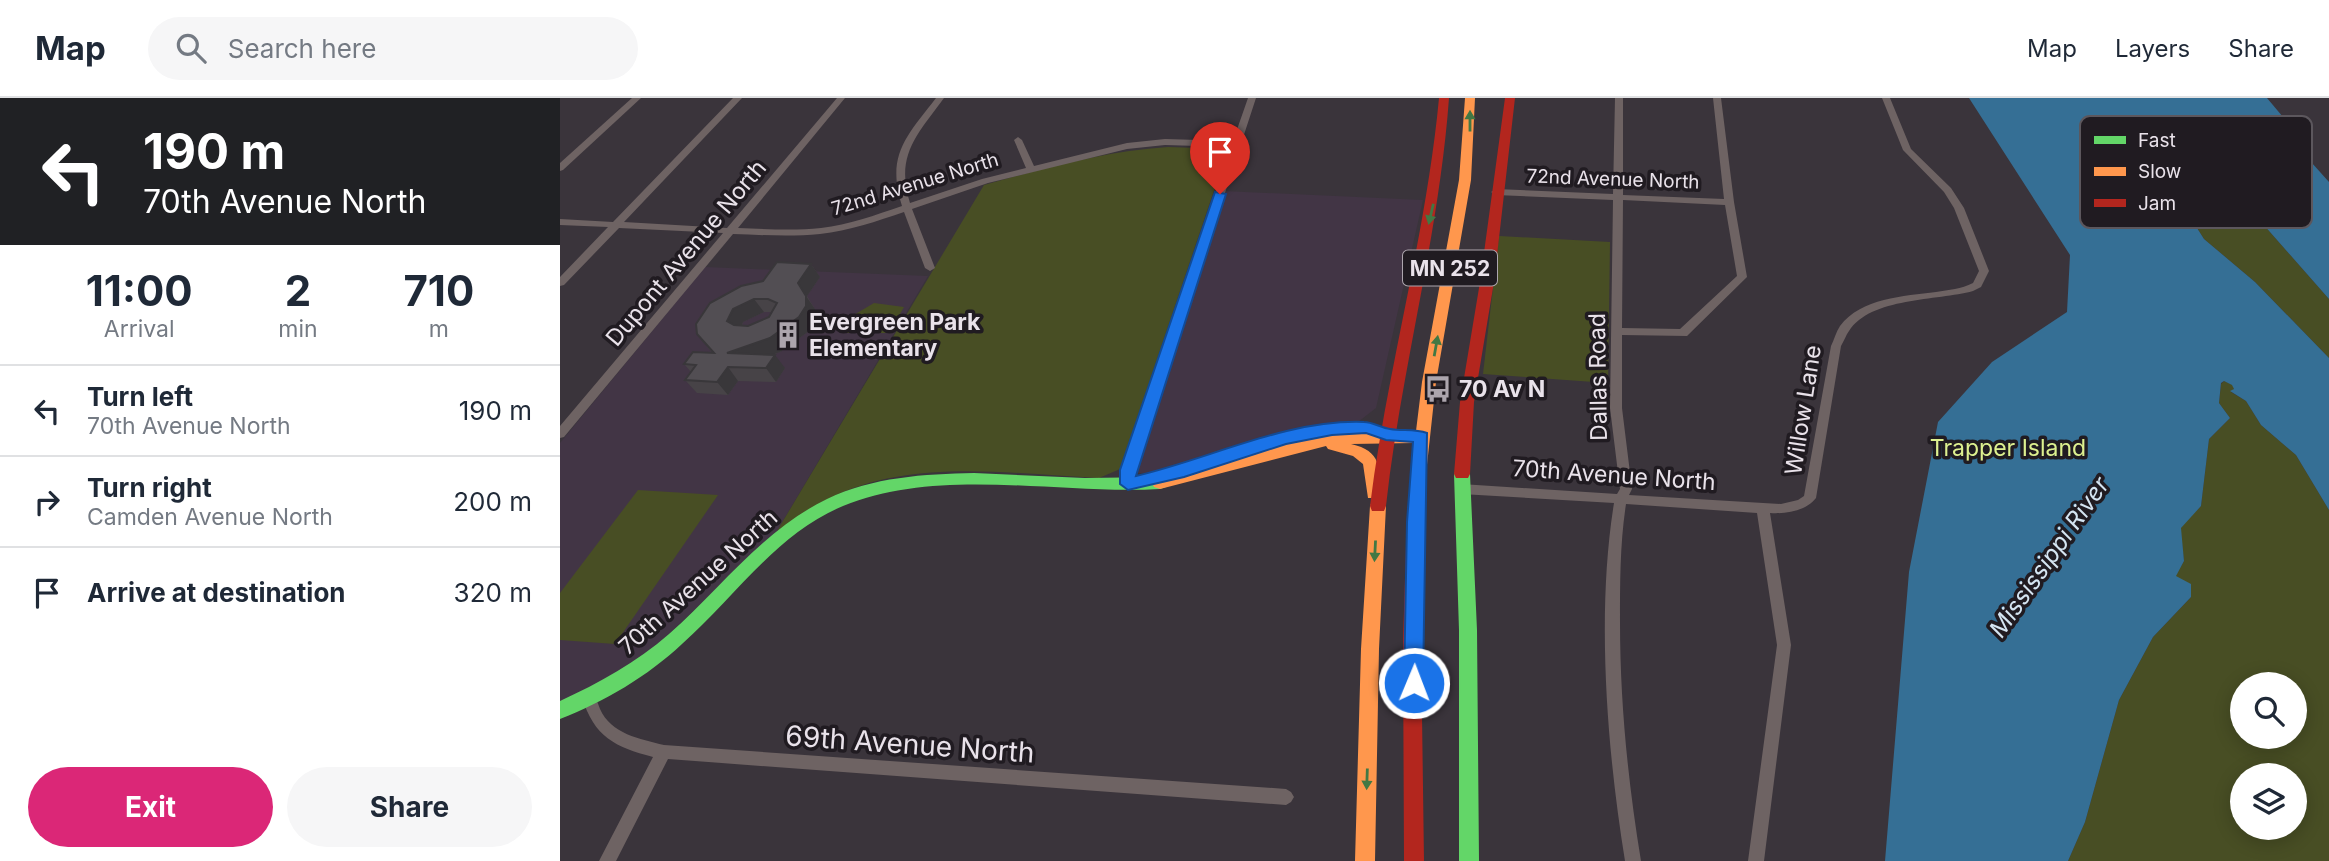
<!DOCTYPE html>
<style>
:root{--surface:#fff;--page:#f6f6f7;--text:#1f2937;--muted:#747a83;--line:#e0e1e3;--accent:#db2777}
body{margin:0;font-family:Inter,sans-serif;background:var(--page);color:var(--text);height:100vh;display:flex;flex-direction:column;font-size:26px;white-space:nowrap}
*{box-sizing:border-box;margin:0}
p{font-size:23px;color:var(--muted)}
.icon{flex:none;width:38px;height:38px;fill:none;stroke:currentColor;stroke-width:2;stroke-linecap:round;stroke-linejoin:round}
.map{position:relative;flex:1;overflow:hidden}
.side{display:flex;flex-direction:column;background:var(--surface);width:560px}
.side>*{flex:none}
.hud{background:#202124;color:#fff;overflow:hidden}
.tools{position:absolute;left:1670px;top:574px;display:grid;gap:14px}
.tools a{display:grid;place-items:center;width:77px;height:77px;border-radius:50%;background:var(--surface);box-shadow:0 4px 18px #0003;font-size:35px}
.pin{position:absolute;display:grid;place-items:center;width:60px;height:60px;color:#fff;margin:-72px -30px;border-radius:50% 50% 50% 0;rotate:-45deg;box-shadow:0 0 7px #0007}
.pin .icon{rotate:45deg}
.me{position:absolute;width:77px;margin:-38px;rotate:1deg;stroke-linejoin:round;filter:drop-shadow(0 0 5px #0008)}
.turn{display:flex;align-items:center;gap:24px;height:147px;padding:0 28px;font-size:32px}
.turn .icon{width:91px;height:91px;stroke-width:2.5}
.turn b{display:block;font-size:49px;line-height:60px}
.eta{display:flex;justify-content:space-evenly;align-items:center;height:119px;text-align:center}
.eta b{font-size:42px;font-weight:700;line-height:49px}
.action{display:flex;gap:14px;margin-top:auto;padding:14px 28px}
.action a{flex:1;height:80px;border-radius:42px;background:var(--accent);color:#fff;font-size:28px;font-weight:700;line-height:80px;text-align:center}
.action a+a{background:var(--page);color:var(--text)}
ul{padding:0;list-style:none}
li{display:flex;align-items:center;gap:21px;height:91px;padding:0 28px;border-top:2px solid var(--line)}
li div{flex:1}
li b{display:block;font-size:26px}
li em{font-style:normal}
header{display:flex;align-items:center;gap:42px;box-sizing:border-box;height:98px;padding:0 35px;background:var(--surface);border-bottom:2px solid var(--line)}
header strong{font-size:33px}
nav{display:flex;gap:38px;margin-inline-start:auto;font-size:24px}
.search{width:490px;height:63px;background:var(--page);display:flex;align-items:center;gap:18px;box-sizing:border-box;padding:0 24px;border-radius:38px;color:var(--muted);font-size:26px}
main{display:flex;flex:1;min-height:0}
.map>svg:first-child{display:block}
.built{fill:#423545}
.green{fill:#484e24;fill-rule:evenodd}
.water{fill:#356f95}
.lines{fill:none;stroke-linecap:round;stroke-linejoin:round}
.street{fill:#6e6363;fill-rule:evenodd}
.fast{fill:#63d668;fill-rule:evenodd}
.slow{fill:#ff974d;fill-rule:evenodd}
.jam{fill:#b3261e;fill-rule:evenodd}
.wall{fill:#474347;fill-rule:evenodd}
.shaded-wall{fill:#39373a}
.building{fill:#524e53;stroke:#39373a;stroke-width:2;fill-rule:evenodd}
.oneway{fill:#427844}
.route{fill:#1a73e8;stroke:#114b97;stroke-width:2}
.labels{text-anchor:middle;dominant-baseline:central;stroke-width:7;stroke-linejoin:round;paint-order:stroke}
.far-street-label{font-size:19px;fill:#e9e2ea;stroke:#201b21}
.shield{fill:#201b21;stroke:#ada6ae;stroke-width:2}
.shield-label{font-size:21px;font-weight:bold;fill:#e9e2ea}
.street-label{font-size:23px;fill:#e9e2ea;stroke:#201b21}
.poi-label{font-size:23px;font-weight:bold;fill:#e9e2ea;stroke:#201b21;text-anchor:start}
.park-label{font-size:23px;fill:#ddf08f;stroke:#201b21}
.water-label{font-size:24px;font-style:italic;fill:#d5e5f2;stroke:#201b21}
.near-street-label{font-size:28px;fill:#e9e2ea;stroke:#201b21}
.key{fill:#201b21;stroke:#5c575d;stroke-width:2}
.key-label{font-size:19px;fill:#e9e2ea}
</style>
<header>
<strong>Map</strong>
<div class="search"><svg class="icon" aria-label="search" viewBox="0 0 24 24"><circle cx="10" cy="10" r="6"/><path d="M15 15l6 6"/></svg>Search here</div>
<nav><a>Map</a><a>Layers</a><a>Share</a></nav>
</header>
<main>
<section class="side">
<div class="hud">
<div class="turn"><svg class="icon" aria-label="left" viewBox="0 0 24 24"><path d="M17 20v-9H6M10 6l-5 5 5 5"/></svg><div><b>190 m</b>70th Avenue North</div></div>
</div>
<div class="eta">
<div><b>11:00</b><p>Arrival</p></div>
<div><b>2</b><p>min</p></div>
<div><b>710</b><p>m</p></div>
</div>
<ul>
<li><svg class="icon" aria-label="left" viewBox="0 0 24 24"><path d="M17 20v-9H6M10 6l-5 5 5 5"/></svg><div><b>Turn left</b><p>70th Avenue North</p></div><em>190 m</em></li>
<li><svg class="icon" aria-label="right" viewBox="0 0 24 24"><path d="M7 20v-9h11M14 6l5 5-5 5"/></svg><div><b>Turn right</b><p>Camden Avenue North</p></div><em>200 m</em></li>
<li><svg class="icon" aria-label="arrive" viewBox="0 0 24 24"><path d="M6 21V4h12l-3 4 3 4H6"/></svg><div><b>Arrive at destination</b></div><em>320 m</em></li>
</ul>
<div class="action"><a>Exit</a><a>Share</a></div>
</section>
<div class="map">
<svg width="1769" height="763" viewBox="0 0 1769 763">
<rect width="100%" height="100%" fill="#3a343b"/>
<g class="built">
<path d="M663,93L863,102L816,310L798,324L742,331L603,375H578L575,370Z"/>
<path d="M145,169L368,178L217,433L88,556L37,588L0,604V345Z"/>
</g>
<g class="green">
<path d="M1595,36L1659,76L1769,201V260L1695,184L1644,141L1625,111L1601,87L1591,41Z"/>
<path d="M608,49L668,51L560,371L539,380C450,376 351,359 268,401C250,409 234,422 217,433L424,87C485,70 545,53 608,49Z"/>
<path d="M939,138L1050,144L1048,285L923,276Z"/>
<path d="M314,205L344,209L329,235H283L292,218Z"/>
<path d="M1664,283L1673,287L1674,291L1671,294L1686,303L1701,327L1736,357L1769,412V763H1508L1525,724L1559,602L1593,539L1631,499L1615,478L1624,463L1620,429L1641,408L1649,341L1670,320L1659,305L1661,286ZM1682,586H1734V639H1682ZM1682,677H1734V730H1682Z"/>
<path d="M78,392L158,397L55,546L0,542V495Z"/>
</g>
<path class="water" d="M1409,0H1707L1739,38L1734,45L1769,84V201L1659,76L1596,37L1591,40L1598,53L1601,87L1625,111L1644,141L1695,184L1769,260V412L1736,357L1701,327L1686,303L1670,293L1674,291L1672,287L1664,283L1661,285L1659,305L1670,320L1649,341L1641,408L1621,430L1624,463L1616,478L1631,486V499L1593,539L1559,602L1525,724L1508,763H1325L1349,474L1378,324L1432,264L1507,214L1510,157Z"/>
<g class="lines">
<g class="street">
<path d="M72,0H81L3,72L0,73V65Z"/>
<path d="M173,0H182L64,124L167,130L277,0H285L178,130C205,131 234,133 261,130C289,127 315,117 342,108C326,57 346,39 376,0H384C357,37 335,57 350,105L422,81L466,70L454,42L458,39L462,42L474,68L567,45L605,41L673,43L688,0H696L573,376L574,386L572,389H564L561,376L671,49L605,47L567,51L428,85L352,111L375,170L370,173L365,170L344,114C317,123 289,133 260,136C231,139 202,137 173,136L4,339L0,340V328L163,135L59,130L4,187L0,188V179L48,129L0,127V121L53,124Z"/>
<path d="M1055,0H1063V97L1164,101L1153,0H1161L1174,104L1187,179L1127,238L1062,237V310L1072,391L1069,397L1221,406L1238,402L1244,398L1271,248C1274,242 1276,234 1280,228C1301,200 1344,198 1376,194C1389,192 1401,191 1413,185L1419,173L1394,110L1384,94L1343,52L1322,0H1330L1351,51L1391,90L1404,110L1429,173L1421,189L1413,193C1377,203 1311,199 1289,233C1286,237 1284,243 1281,248L1256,400C1246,413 1226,416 1210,415L1231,547L1204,763H1188L1217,547L1197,415L1066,406C1060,445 1060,484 1060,524C1060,604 1068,684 1081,763H1065C1047,652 1036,516 1054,405L901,396L897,394L895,391L897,388L901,386L1057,396L1060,391L1050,310L1053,102L936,97L931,94L936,91L1053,96ZM1063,102L1165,107L1177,178L1120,231L1062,230Z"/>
<path d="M29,592L34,594C36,600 38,606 40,611C51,636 80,641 104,647L726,691L731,694L734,699L731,704L726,707L108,661L56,763H39L93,659C55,649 34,639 22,599L24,594Z"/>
</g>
<g class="fast">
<path d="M902,370L908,372L910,376L917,532L919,763H899V532L894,376L896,372Z"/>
<path d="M414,375L525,380L600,379L606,381L608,385L606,389L600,391C497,397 380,368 283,408C217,435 174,500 122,546C88,578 44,604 0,621V603C39,585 77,564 109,536C161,490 203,432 267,401C313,379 364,376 414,375Z"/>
</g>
<g class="slow">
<path d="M905,0H915L911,82L876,284L861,422H849L847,417L855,345L791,346C822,353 819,370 822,396L820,400H808L803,366L793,358L768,351L766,348L600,391L594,389L592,385L594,381L600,379L755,338L808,332L856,333L862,284L899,82Z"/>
<path d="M818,402L824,403L826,408L819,551L815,763H795L801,551L810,408L812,403Z"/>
</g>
<g class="jam">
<path d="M879,0H889C879,138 841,271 826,408L824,413H812L810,408C827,271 866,138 879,0Z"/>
<path d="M945,0H955L934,184L914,304L910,376L908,380H896L894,376L900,304L920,184Z"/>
<path d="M855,411L861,412L863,417L861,543L864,763H844L843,543L847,417L849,412Z"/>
</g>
</g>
<path class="wall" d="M251,166L260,179L247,198L255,211V222L249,233L220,254L212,257L225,270L216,284L178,283L168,297L137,295L125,282L131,274L124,266L152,255L137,236L203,183ZM204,214H212L209,219L188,228H182L183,224Z"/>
<g class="shaded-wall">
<path d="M251,166L260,179L247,198L238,185Z"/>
<path d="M246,198L255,211V222L249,233L220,254L177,269L167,255Z"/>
<path d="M194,201L204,214L183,224L178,237L167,223L173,211Z"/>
<path d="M215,257L225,270L216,284L206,270Z"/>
<path d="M168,269L178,283L168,297L157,284Z"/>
</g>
<path class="building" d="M217,164L251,166L238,185L246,198V208L239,219L210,240L167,255L215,257L206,270L168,269L157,284L125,282L136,267L124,266L133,254L154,255L137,236L136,226L150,205L181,188L203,183ZM194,201H208L217,205L209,219L188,228L174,227L167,223L173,211Z"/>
<defs><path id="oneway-solid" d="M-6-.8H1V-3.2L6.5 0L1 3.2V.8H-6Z" transform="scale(1.75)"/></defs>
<g class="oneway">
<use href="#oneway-solid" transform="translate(910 23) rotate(-90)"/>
<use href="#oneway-solid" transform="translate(871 116) rotate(103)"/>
<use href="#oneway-solid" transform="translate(876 248) rotate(-80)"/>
<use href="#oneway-solid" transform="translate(815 453) rotate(93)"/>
<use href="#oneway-solid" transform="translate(807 681) rotate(92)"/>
</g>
<path class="route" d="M655,94L666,96L576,378C650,361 727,321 804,324C813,324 821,330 830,331C842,333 855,331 867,335L863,585L860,591L854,594L847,591L844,585L847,424L853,344L826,342L806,335L772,337L726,346L624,379L568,392L560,386V372Z"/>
<defs>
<symbol id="building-bare" viewBox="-9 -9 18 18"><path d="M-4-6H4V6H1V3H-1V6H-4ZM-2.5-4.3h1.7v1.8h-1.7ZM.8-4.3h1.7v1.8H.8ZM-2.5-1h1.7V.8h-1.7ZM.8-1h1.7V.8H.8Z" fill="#aca5ad" stroke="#201b21" stroke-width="2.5" paint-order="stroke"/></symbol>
<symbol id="bus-bare" viewBox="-9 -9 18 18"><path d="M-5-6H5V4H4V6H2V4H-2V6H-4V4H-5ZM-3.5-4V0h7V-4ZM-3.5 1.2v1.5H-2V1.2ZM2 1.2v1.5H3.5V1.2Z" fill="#aca5ad" stroke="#201b21" stroke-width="2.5" paint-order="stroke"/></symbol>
</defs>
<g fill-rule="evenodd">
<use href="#building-bare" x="209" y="218" width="38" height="38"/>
<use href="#bus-bare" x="859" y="272" width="38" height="38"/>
</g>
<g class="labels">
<g class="far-street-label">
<text transform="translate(1053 81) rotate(2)">72nd Avenue North</text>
<text transform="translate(355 86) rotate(-17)">72nd Avenue North</text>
</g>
<rect class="shield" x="843" y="152.5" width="94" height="35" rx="5"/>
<g class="shield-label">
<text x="890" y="170">MN 252</text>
</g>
<g class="street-label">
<text transform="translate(126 155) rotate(-50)">Dupont Avenue North</text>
<text transform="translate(1038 279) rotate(-91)">Dallas Road</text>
<text transform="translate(1243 312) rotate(-81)">Willow Lane</text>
<text transform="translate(1054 377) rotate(4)">70th Avenue North</text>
<text transform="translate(138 484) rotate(-42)">70th Avenue North</text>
</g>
<g class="poi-label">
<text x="249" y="224">Evergreen Park<tspan x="249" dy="26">Elementary</tspan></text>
<text x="899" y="291">70 Av N</text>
</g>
<g class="park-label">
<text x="1448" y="350">Trapper Island</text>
</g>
<g class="water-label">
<text transform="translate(1489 459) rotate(-55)">Mississippi River</text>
</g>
<g class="near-street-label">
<text transform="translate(350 646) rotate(4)">69th Avenue North</text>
</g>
</g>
<rect x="1520" y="18" width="232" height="112" rx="10" class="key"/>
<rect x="1534" y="38" width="32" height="8" fill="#63d668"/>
<rect x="1534" y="69" width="32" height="9" fill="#ff974d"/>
<rect x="1534" y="101" width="32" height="8" fill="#b3261e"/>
<g class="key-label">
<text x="1578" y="49">Fast</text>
<text x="1578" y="80">Slow</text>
<text x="1578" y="112">Jam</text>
</g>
</svg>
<div class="tools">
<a><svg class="icon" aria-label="search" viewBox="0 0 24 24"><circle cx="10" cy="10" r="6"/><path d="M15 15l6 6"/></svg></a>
<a><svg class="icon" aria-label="layers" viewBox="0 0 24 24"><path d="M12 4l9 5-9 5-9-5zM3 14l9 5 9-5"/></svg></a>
</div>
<div class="pin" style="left:660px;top:96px;background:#d93025"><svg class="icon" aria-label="arrive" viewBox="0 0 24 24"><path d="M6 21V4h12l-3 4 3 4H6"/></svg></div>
<svg class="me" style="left:854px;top:585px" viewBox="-20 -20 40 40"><circle r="17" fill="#1a73e8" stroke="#fff" stroke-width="3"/><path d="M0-11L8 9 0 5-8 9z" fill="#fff"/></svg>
</div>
</main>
